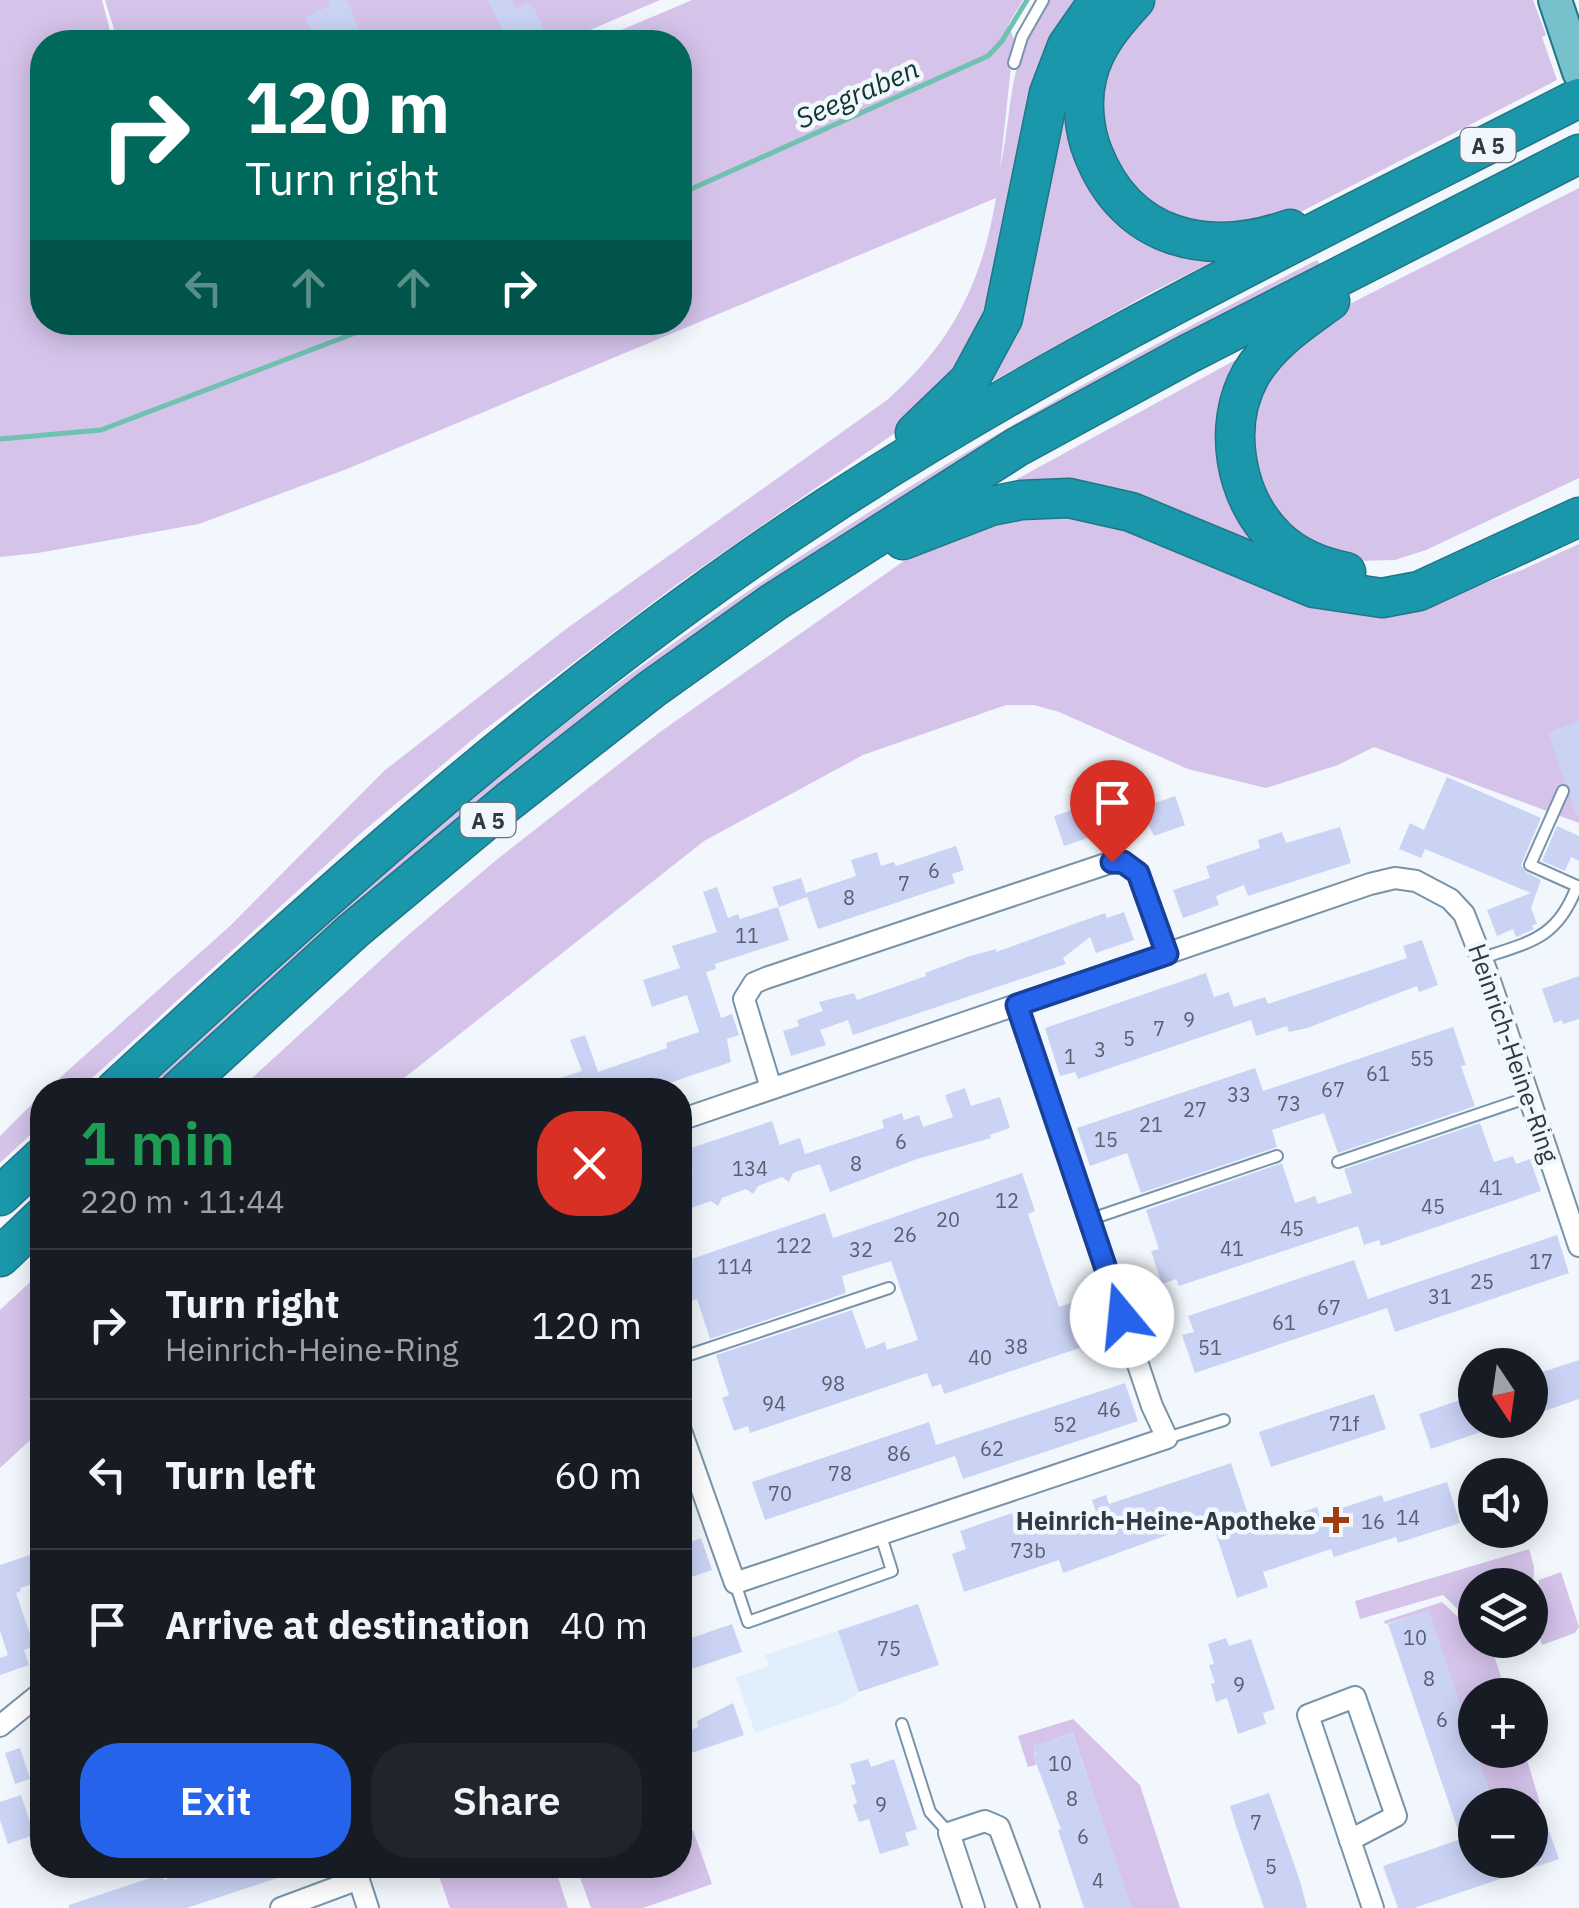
<!DOCTYPE html>
<meta charset="utf-8">
<style>
:root{--surface:#171b24;--page:#20242c;--text:#f1f3f6;--muted:#9ea1a6;--line:#363941;--accent:#2563eb}
body{margin:0;font-family:"IBM Plex Sans",sans-serif;background:var(--page);color:var(--text);height:100vh;display:flex;flex-direction:column;font-size:38px;white-space:nowrap}
*{box-sizing:border-box;margin:0}
p{font-size:32px;color:var(--muted)}
.icon{flex:none;width:55px;height:55px;fill:none;stroke:currentColor;stroke-width:2;stroke-linecap:round;stroke-linejoin:round}
.map{position:relative;flex:1;overflow:hidden}
.side{position:absolute;left:30px;top:1078px;width:662px;height:800px;display:flex;flex-direction:column;background:var(--surface);border-radius:40px;box-shadow:0 5px 25px #0003}
.side>*{flex:none}
.guide{position:absolute;left:30px;top:30px;width:662px;height:305px;border-radius:40px;box-shadow:0 5px 25px #0003;background:#00695c;color:#fff;overflow:hidden}
.needle{width:65px;rotate:167deg}
.controls{position:absolute;left:1458px;top:1348px;display:grid;gap:20px}
.controls a{display:grid;place-items:center;width:90px;height:90px;border-radius:50%;background:var(--surface);box-shadow:0 5px 25px #0003;font-size:50px}
.pin{position:absolute;display:grid;place-items:center;width:85px;height:85px;color:#fff;margin:-102px -42px;border-radius:50% 50% 50% 0;rotate:-45deg;box-shadow:0 0 10px #0007}
.pin .icon{rotate:45deg}
.me{position:absolute;width:110px;margin:-55px;rotate:343deg;stroke-linejoin:round;filter:drop-shadow(0 0 8px #0008)}
.turn{display:flex;align-items:center;gap:35px;height:210px;padding:0 50px;font-size:45px}
.turn .icon{width:130px;height:130px;stroke-width:2.5}
.turn b{display:block;font-size:70px;line-height:85px}
.lanes{display:flex;align-items:center;height:95px;padding:0 50px;background:#0003;justify-content:center;gap:50px;direction:ltr}
.lanes .off{opacity:.35}
.round{display:grid;place-items:center;flex:none;width:105px;height:105px;border-radius:40px;background:var(--page)}
.head{display:flex;align-items:center;justify-content:space-between;height:170px;padding:0 50px}
h1{font-size:60px;font-weight:600;line-height:75px;color:#1e9e55}
.action{display:flex;gap:20px;margin-top:auto;padding:20px 50px}
.action a{flex:1;height:115px;border-radius:40px;background:var(--accent);color:#fff;font-size:40px;font-weight:600;line-height:115px;text-align:center}
.action a+a{background:var(--page);color:var(--text)}
ul{padding:0;list-style:none}
li{display:flex;align-items:center;gap:30px;height:150px;padding:0 50px;border-top:2px solid var(--line)}
li div{flex:1}
li b{display:block;font-size:38px}
li em{font-style:normal}
.map>svg:first-child{display:block}
.built{fill:#e0effb}
.green{fill:#d5c3ea}
.lines{fill:none;stroke-linecap:round;stroke-linejoin:round}
.stream{stroke:#6fc1b0;stroke-width:5}
.building{fill:#cbd3f5}
.lane-casing{stroke:#7894ab;stroke-width:14}
.street-casing{stroke:#7894ab;stroke-width:24}
.primary-casing{stroke:#217686;stroke-width:36}
.highway-casing{stroke:#217686;stroke-width:41}
.lane{stroke:#fff;stroke-width:10}
.street{stroke:#fff;stroke-width:20}
.primary{stroke:#76c1cc;stroke-width:32}
.highway{stroke:#1a97aa;stroke-width:38}
.route-casing{stroke:#184099;stroke-width:25}
.route{stroke:#2563eb;stroke-width:18}
.poi-dot{fill:#a13c0e;stroke:#f1f7fc;stroke-width:4}
.labels{text-anchor:middle;dominant-baseline:central;stroke-width:9;stroke-linejoin:round;paint-order:stroke}
.number-label{font-size:20px;fill:#556070}
.shield{fill:#f1f7fc;stroke:#68737b;stroke-width:2.5}
.shield-label{font-size:22px;font-weight:bold;fill:#2e3a44}
.street-label{font-size:25px;fill:#2e3a44;stroke:#f1f7fc}
.poi-label{font-size:25px;font-weight:bold;fill:#2e3a44;stroke:#f1f7fc;text-anchor:end}
.water-label{font-size:28px;font-style:italic;fill:#0f3730;stroke:#f1f7fc}
</style>
<div class="map">
<svg width="1579" height="1908" viewBox="0 0 1579 1908">
<rect width="100%" height="100%" fill="#f1f7fc"/>
<path class="built" d="M918,1604L939,1665L859,1692L843,1703L755,1733L736,1677L769,1666L765,1655Z"/>
<g class="green">
<path d="M0,0H102L113,42H42V322H680V42H593L692,0H1023L1008,25L1014,39L1000,169C1015,99 1005,64 1049,0H1085L992,317L921,415L676,585L479,734L360,834L79,1090H46L230,926L384,771L566,629L887,400C952,343 982,283 996,198L347,469L199,524L38,553L0,557Z"/>
<path d="M105,0H660L562,42H118Z"/>
<path d="M1154,0H1533L1546,35L1542,37L1557,80L1291,217L1229,232L1144,206L1105,152L1097,88L1135,15Z"/>
<path d="M1113,8L1090,171L1222,257L1150,293L979,389L1056,102Z"/>
<path d="M1579,188V478L1426,550L1395,560L1355,561L1288,532L1252,470L1251,406L1265,372L1320,319Z"/>
<path d="M1317,260L1320,264C1209,322 1097,379 989,444C842,532 701,630 565,733C421,844 288,967 155,1090H145C271,974 396,858 530,751C774,558 1040,401 1317,260Z"/>
<path d="M1239,358L1243,364C1232,391 1223,416 1224,446C1227,532 1312,595 1396,579C1454,568 1525,524 1579,498V506C1528,530 1452,575 1398,584C1306,600 1212,525 1126,500C1092,490 1056,488 1021,485L1017,479Z"/>
<path d="M1007,511L1126,521L1448,596L1522,570L1579,544V823L1374,747L1338,765L1266,788L1188,769L1059,712L1034,705H1006L863,755L704,841L389,1090H239L407,936L495,861L660,732L911,556Z"/>
<path d="M42,1094V1124L0,1163V1136Z"/>
<path d="M42,1271V1429L0,1468V1310Z"/>
<path d="M1529,1549L1534,1567L1530,1645L1499,1654L1489,1640H1530V1585H1475V1626L1443,1595L1360,1619L1355,1601Z"/>
<path d="M1561,1572L1579,1627L1575,1633L1542,1645L1536,1626L1539,1580Z"/>
<path d="M1442,1602L1475,1633V1640H1482L1492,1649L1507,1695H1475V1749L1428,1611L1385,1624L1384,1621Z"/>
<path d="M1073,1719L1140,1785L1180,1908H1131L1073,1733L1034,1746L1036,1765L1028,1767L1018,1736Z"/>
<path d="M1475,1750H1524L1540,1803L1530,1806L1494,1805Z"/>
<path d="M693,1830L712,1884L643,1908H591L577,1869L590,1865H680V1834Z"/>
<path d="M474,1865H554L568,1908H450L439,1876Z"/>
</g>
<g class="lines">
<g class="stream">
<path d="M680,194L988,56L1002,41L1027,0"/>
<path d="M0,439L101,430L384,322"/>
</g>
</g>
<g class="building">
<path d="M328,0H347L361,34L343,42H316L305,17L325,8L330,4Z"/>
<path d="M488,0H512L516,9L528,3L530,7L533,5L549,42H508Z"/>
<path d="M1579,721V814L1576,815L1570,796L1571,789L1565,783L1548,732Z"/>
<path d="M1119,771L1134,822L1064,846L1054,816L1088,805L1086,800L1110,792L1105,776Z"/>
<path d="M1447,777L1541,818L1521,865L1526,872L1541,880L1531,908L1537,924L1532,925L1534,929L1516,937L1513,929L1497,936L1487,910L1531,893L1425,849L1421,858L1399,849L1410,823L1424,830Z"/>
<path d="M1175,796L1185,825L1154,836L1141,808Z"/>
<path d="M1557,826L1579,836V861L1571,857L1565,871L1542,861Z"/>
<path d="M1340,827L1351,863L1248,896L1244,885L1216,896L1219,905L1183,918L1173,890L1210,878L1206,866L1260,848L1258,840L1282,832L1286,843Z"/>
<path d="M956,846L964,870L952,874L955,883L818,929L807,897L779,907L772,887L801,878L806,893L856,876L851,860L877,852L881,866L894,862L896,866Z"/>
<path d="M717,887L728,918L738,914L740,919L778,907L789,940L715,964L716,969L706,972L721,1018L732,1014L739,1035L727,1039L731,1062L649,1090H534L533,1087L582,1071L570,1040L585,1035L598,1072L667,1048L666,1043L699,1032L687,995L652,1007L643,980L680,968L672,946L717,932L703,892Z"/>
<path d="M1124,912L1134,940L1096,953L1090,937L1063,958L1066,964L853,1035L848,1020L820,1030L826,1045L791,1056L783,1031L799,1026L797,1020L823,1011L819,1002L854,993L857,1000L926,976L925,973L970,956L996,949V952L1105,913L1107,918Z"/>
<path d="M1422,940L1438,985L1419,992L1417,986L1307,1028L1289,1032L1287,1026L1256,1036L1251,1020L1078,1079L1075,1072L1060,1076L1045,1028L1206,973L1214,997L1229,992L1234,1007L1265,997L1268,1004L1407,958L1403,946Z"/>
<path d="M1579,976V1019L1563,1024L1562,1020L1554,1023L1542,989Z"/>
<path d="M1453,1027L1466,1065L1461,1066L1475,1106L1338,1153L1324,1113L1272,1130L1277,1147L1141,1193L1127,1153L1090,1166L1077,1128L1255,1068L1263,1091Z"/>
<path d="M965,1088L971,1106L1000,1097L1010,1128L990,1135L991,1138L917,1159L830,1192L820,1164L793,1173L789,1182L782,1177L758,1186L753,1194L746,1189L722,1198L718,1206L711,1201L680,1212V1178L693,1174L685,1150L772,1121L780,1145L800,1138L805,1154L884,1128L882,1120L902,1113L904,1120L919,1115L923,1127L953,1117L945,1095Z"/>
<path d="M1480,1123L1494,1162L1513,1156L1516,1164L1530,1159L1541,1191L1381,1246L1379,1240L1364,1245L1358,1226L1179,1286L1176,1279L1162,1284L1151,1251L1159,1249L1146,1210L1282,1163L1295,1203L1315,1196L1318,1204L1352,1193L1344,1169Z"/>
<path d="M1022,1173L1035,1211L1028,1214L1059,1307L1074,1302L1078,1312L1100,1305L1110,1334L1096,1339L1097,1342L944,1394L941,1384L932,1387L927,1373L750,1433L748,1426L734,1431L722,1398L729,1395L716,1355L852,1310L866,1349L885,1342L887,1350L918,1340L891,1261L842,1276L846,1293L710,1339L697,1299L680,1305V1263L825,1213L833,1238Z"/>
<path d="M1557,1235L1569,1273L1395,1332L1387,1308L1195,1373L1182,1335L1194,1332L1188,1316L1354,1260L1368,1299Z"/>
<path d="M1579,1360V1399L1530,1416V1376Z"/>
<path d="M1125,1383L1138,1421L963,1479L955,1456L765,1520L752,1482L929,1422L936,1445Z"/>
<path d="M1374,1394L1386,1429L1271,1467L1259,1432Z"/>
<path d="M1475,1395V1420L1510,1422L1431,1449L1419,1414Z"/>
<path d="M1231,1463L1253,1529L1317,1507L1320,1515L1382,1495L1384,1502L1447,1482L1460,1523L1398,1543L1396,1537L1334,1557L1331,1549L1263,1572L1268,1587L1237,1598L1211,1519L1063,1573L1059,1560L964,1592L952,1554L966,1549L960,1531L1012,1513L1019,1532L1032,1527L1033,1532L1096,1512L1092,1500L1106,1495L1109,1504Z"/>
<path d="M701,1538L712,1570L680,1581V1546Z"/>
<path d="M33,1554L42,1581L20,1588L21,1591L16,1593L34,1646L24,1650L29,1665L0,1675V1658L8,1655L0,1631V1565Z"/>
<path d="M918,1604L939,1665L859,1692L838,1631Z"/>
<path d="M1428,1610L1494,1805H1475V1860H1541L1530,1827V1816L1542,1812L1559,1859L1414,1908H1398L1383,1866L1461,1839L1388,1624Z"/>
<path d="M732,1624L742,1652L680,1673V1642Z"/>
<path d="M1226,1638L1229,1646L1251,1639L1275,1709L1263,1713L1266,1724L1238,1734L1227,1698L1216,1702L1211,1684L1215,1683L1209,1665L1214,1664L1208,1644Z"/>
<path d="M733,1703L744,1735L680,1757V1734L698,1727L697,1721Z"/>
<path d="M1073,1733L1082,1761L1132,1908H1084L1058,1830L1061,1829L1033,1755L1036,1754L1033,1746Z"/>
<path d="M20,1748L30,1779L15,1784L5,1753Z"/>
<path d="M868,1759L871,1767L894,1759L917,1829L905,1833L909,1845L880,1854L869,1819L859,1822L853,1805L857,1803L851,1785L856,1784L850,1764Z"/>
<path d="M1269,1793L1300,1881L1307,1908H1264L1236,1826L1230,1806Z"/>
<path d="M21,1795L34,1835L8,1844L0,1820V1802Z"/>
<path d="M210,1865H306L307,1868L187,1908H69V1905L162,1874L164,1880Z"/>
</g>
<g class="lines">
<defs>
<g id="lane">
<path d="M1014,63L1022,37L1043,0"/>
<path d="M1482,958C1531,942 1558,938 1577,886L1530,865L1563,791"/>
<path d="M1338,1162L1529,1097"/>
<path d="M1091,1219L1277,1156"/>
<path d="M680,1358L889,1288"/>
<path d="M1167,1438L1224,1420"/>
<path d="M735,1583L748,1622L892,1571L881,1536"/>
<path d="M902,1724L930,1812L949,1833"/>
</g>
<g id="street">
<path d="M771,1088L744,999L754,983L766,978L1112,862L1123,863L1138,873L1167,954"/>
<path d="M680,1120L1370,884L1395,878L1416,881L1450,899L1464,914L1488,975L1579,1246"/>
<path d="M680,1428L735,1583L1167,1438L1152,1406L1017,1005"/>
<path d="M1355,1697L1396,1816L1350,1840L1308,1715Z"/>
<path d="M0,1726L42,1692"/>
<path d="M1350,1840L1373,1908"/>
<path d="M354,1865L368,1908"/>
<path d="M281,1908L359,1879"/>
<path d="M974,1908L949,1833L985,1821L999,1827L1029,1908"/>
</g>
<path id="primary" d="M1555,0L1579,72"/>
<g id="highway">
<path d="M1135,0C1114,23 1094,46 1087,77C1081,100 1084,131 1093,153C1127,240 1208,258 1290,229"/>
<path d="M1330,301C1301,322 1270,342 1251,374C1222,425 1234,498 1277,539C1296,557 1321,567 1346,572"/>
<path d="M915,433L969,381L1003,318L1049,93L1067,46L1099,0"/>
<path d="M903,540L991,506L1021,500L1069,498L1131,512L1314,588L1382,598L1419,591L1579,517"/>
<path d="M115,1090C340,882 569,676 826,508C1066,351 1325,228 1579,98"/>
<path d="M179,1090L353,931L509,801L652,689L774,602L1017,447L1188,354L1579,154"/>
<path d="M0,1196L42,1157"/>
<path d="M0,1257L42,1217"/>
</g>
</defs>
<use href="#lane" class="lane-casing"/>
<use href="#street" class="street-casing"/>
<use href="#primary" class="primary-casing"/>
<use href="#highway" class="highway-casing"/>
<use href="#lane" class="lane"/>
<use href="#street" class="street"/>
<use href="#primary" class="primary"/>
<use href="#highway" class="highway"/>
</g>
<g class="lines">
<defs>
<path id="route" d="M1112,862H1123L1138,873L1167,954L1017,1005L1122,1316"/>
</defs>
<use href="#route" class="route-casing"/>
<use href="#route" class="route"/>
</g>
<path class="poi-dot" d="M1331 1505h10v10h10v10h-10v10h-10v-10h-10v-10h10z"/>
<g class="labels">
<g class="number-label">
<text x="934" y="870">6</text>
<text x="904" y="883">7</text>
<text x="849" y="897">8</text>
<text x="747" y="935">11</text>
<text x="1189" y="1019">9</text>
<text x="1159" y="1028">7</text>
<text x="1129" y="1038">5</text>
<text x="1100" y="1049">3</text>
<text x="1070" y="1056">1</text>
<text x="1422" y="1058">55</text>
<text x="1378" y="1073">61</text>
<text x="1333" y="1089">67</text>
<text x="1239" y="1094">33</text>
<text x="1289" y="1103">73</text>
<text x="1195" y="1109">27</text>
<text x="1151" y="1124">21</text>
<text x="1106" y="1139">15</text>
<text x="901" y="1141">6</text>
<text x="856" y="1163">8</text>
<text x="750" y="1168">134</text>
<text x="1491" y="1187">41</text>
<text x="1007" y="1200">12</text>
<text x="1433" y="1206">45</text>
<text x="948" y="1219">20</text>
<text x="1292" y="1228">45</text>
<text x="905" y="1234">26</text>
<text x="794" y="1245">122</text>
<text x="1232" y="1248">41</text>
<text x="861" y="1249">32</text>
<text x="1541" y="1261">17</text>
<text x="735" y="1266">114</text>
<text x="1482" y="1281">25</text>
<text x="1440" y="1296">31</text>
<text x="1329" y="1307">67</text>
<text x="1284" y="1322">61</text>
<text x="1016" y="1346">38</text>
<text x="1210" y="1347">51</text>
<text x="980" y="1357">40</text>
<text x="833" y="1383">98</text>
<text x="774" y="1403">94</text>
<text x="1109" y="1409">46</text>
<text x="1344" y="1423">71f</text>
<text x="1065" y="1424">52</text>
<text x="992" y="1448">62</text>
<text x="899" y="1453">86</text>
<text x="840" y="1473">78</text>
<text x="780" y="1493">70</text>
<text x="1408" y="1517">14</text>
<text x="1373" y="1521">16</text>
<text x="1028" y="1550">73b</text>
<text x="1415" y="1637">10</text>
<text x="889" y="1648">75</text>
<text x="1429" y="1678">8</text>
<text x="1239" y="1684">9</text>
<text x="1442" y="1719">6</text>
<text x="1060" y="1763">10</text>
<text x="1072" y="1798">8</text>
<text x="881" y="1804">9</text>
<text x="1256" y="1822">7</text>
<text x="1083" y="1836">6</text>
<text x="1271" y="1866">5</text>
<text x="1098" y="1880">4</text>
</g>
<g class="shield">
<rect x="1460.5" y="128" width="55" height="34" rx="8"/>
<rect x="460.5" y="803" width="55" height="34" rx="8"/>
</g>
<g class="shield-label">
<text x="1488" y="145">A 5</text>
<text x="488" y="820">A 5</text>
</g>
<g class="street-label">
<text transform="translate(1514 1053) rotate(71)">Heinrich-Heine-Ring</text>
</g>
<g class="poi-label">
<text x="1316" y="1520">Heinrich-Heine-Apotheke</text>
</g>
<g class="water-label">
<text transform="translate(857 93) rotate(-24)">Seegraben</text>
</g>
</g>
</svg>
<div class="controls">
<a><svg class="needle" viewBox="-14 -14 28 28"><path d="M0-13l5 13h-10z" fill="#e53935"/><path d="M0 13l5-13h-10z" fill="#9ea1a6"/></svg></a>
<a><svg class="icon" aria-label="sound" viewBox="0 0 24 24"><path d="M4 9h4l5-4v14l-5-4H4zM17 9q2 3 0 6"/></svg></a>
<a><svg class="icon" aria-label="layers" viewBox="0 0 24 24"><path d="M12 4l9 5-9 5-9-5zM3 14l9 5 9-5"/></svg></a>
<a>+</a>
<a>−</a>
</div>
<div class="pin" style="left:1112px;top:862px;background:#d93025"><svg class="icon" aria-label="arrive" viewBox="0 0 24 24"><path d="M6 21V4h12l-3 4 3 4H6"/></svg></div>
<svg class="me" style="left:1122px;top:1316px" viewBox="-20 -20 40 40"><circle r="19" fill="#fff"/><path d="M0-13L10 11 0 6-10 11z" fill="#2563eb"/></svg>
<div class="guide">
<div class="turn"><svg class="icon" aria-label="right" viewBox="0 0 24 24"><path d="M7 20v-9h11M14 6l5 5-5 5"/></svg><div><b>120 m</b>Turn right</div></div>
<div class="lanes"><svg class="icon off" aria-label="left" viewBox="0 0 24 24"><path d="M17 20v-9H6M10 6l-5 5 5 5"/></svg><svg class="icon off" aria-label="ahead" viewBox="0 0 24 24"><path d="M12 20V5M6 11l6-6 6 6"/></svg><svg class="icon off" aria-label="ahead" viewBox="0 0 24 24"><path d="M12 20V5M6 11l6-6 6 6"/></svg><svg class="icon" aria-label="right" viewBox="0 0 24 24"><path d="M7 20v-9h11M14 6l5 5-5 5"/></svg></div>
</div>
<section class="side">
<div class="head"><div><h1>1 min</h1><p>220 m · 11:44</p></div><a class="round" style="background:#d93025;color:#fff"><svg class="icon" aria-label="close" viewBox="0 0 24 24"><path d="M6 6l12 12M18 6L6 18"/></svg></a></div>
<ul>
<li><svg class="icon" aria-label="right" viewBox="0 0 24 24"><path d="M7 20v-9h11M14 6l5 5-5 5"/></svg><div><b>Turn right</b><p>Heinrich-Heine-Ring</p></div><em>120 m</em></li>
<li><svg class="icon" aria-label="left" viewBox="0 0 24 24"><path d="M17 20v-9H6M10 6l-5 5 5 5"/></svg><div><b>Turn left</b></div><em>60 m</em></li>
<li><svg class="icon" aria-label="arrive" viewBox="0 0 24 24"><path d="M6 21V4h12l-3 4 3 4H6"/></svg><div><b>Arrive at destination</b></div><em>40 m</em></li>
</ul>
<div class="action"><a>Exit</a><a>Share</a></div>
</section>
</div>
